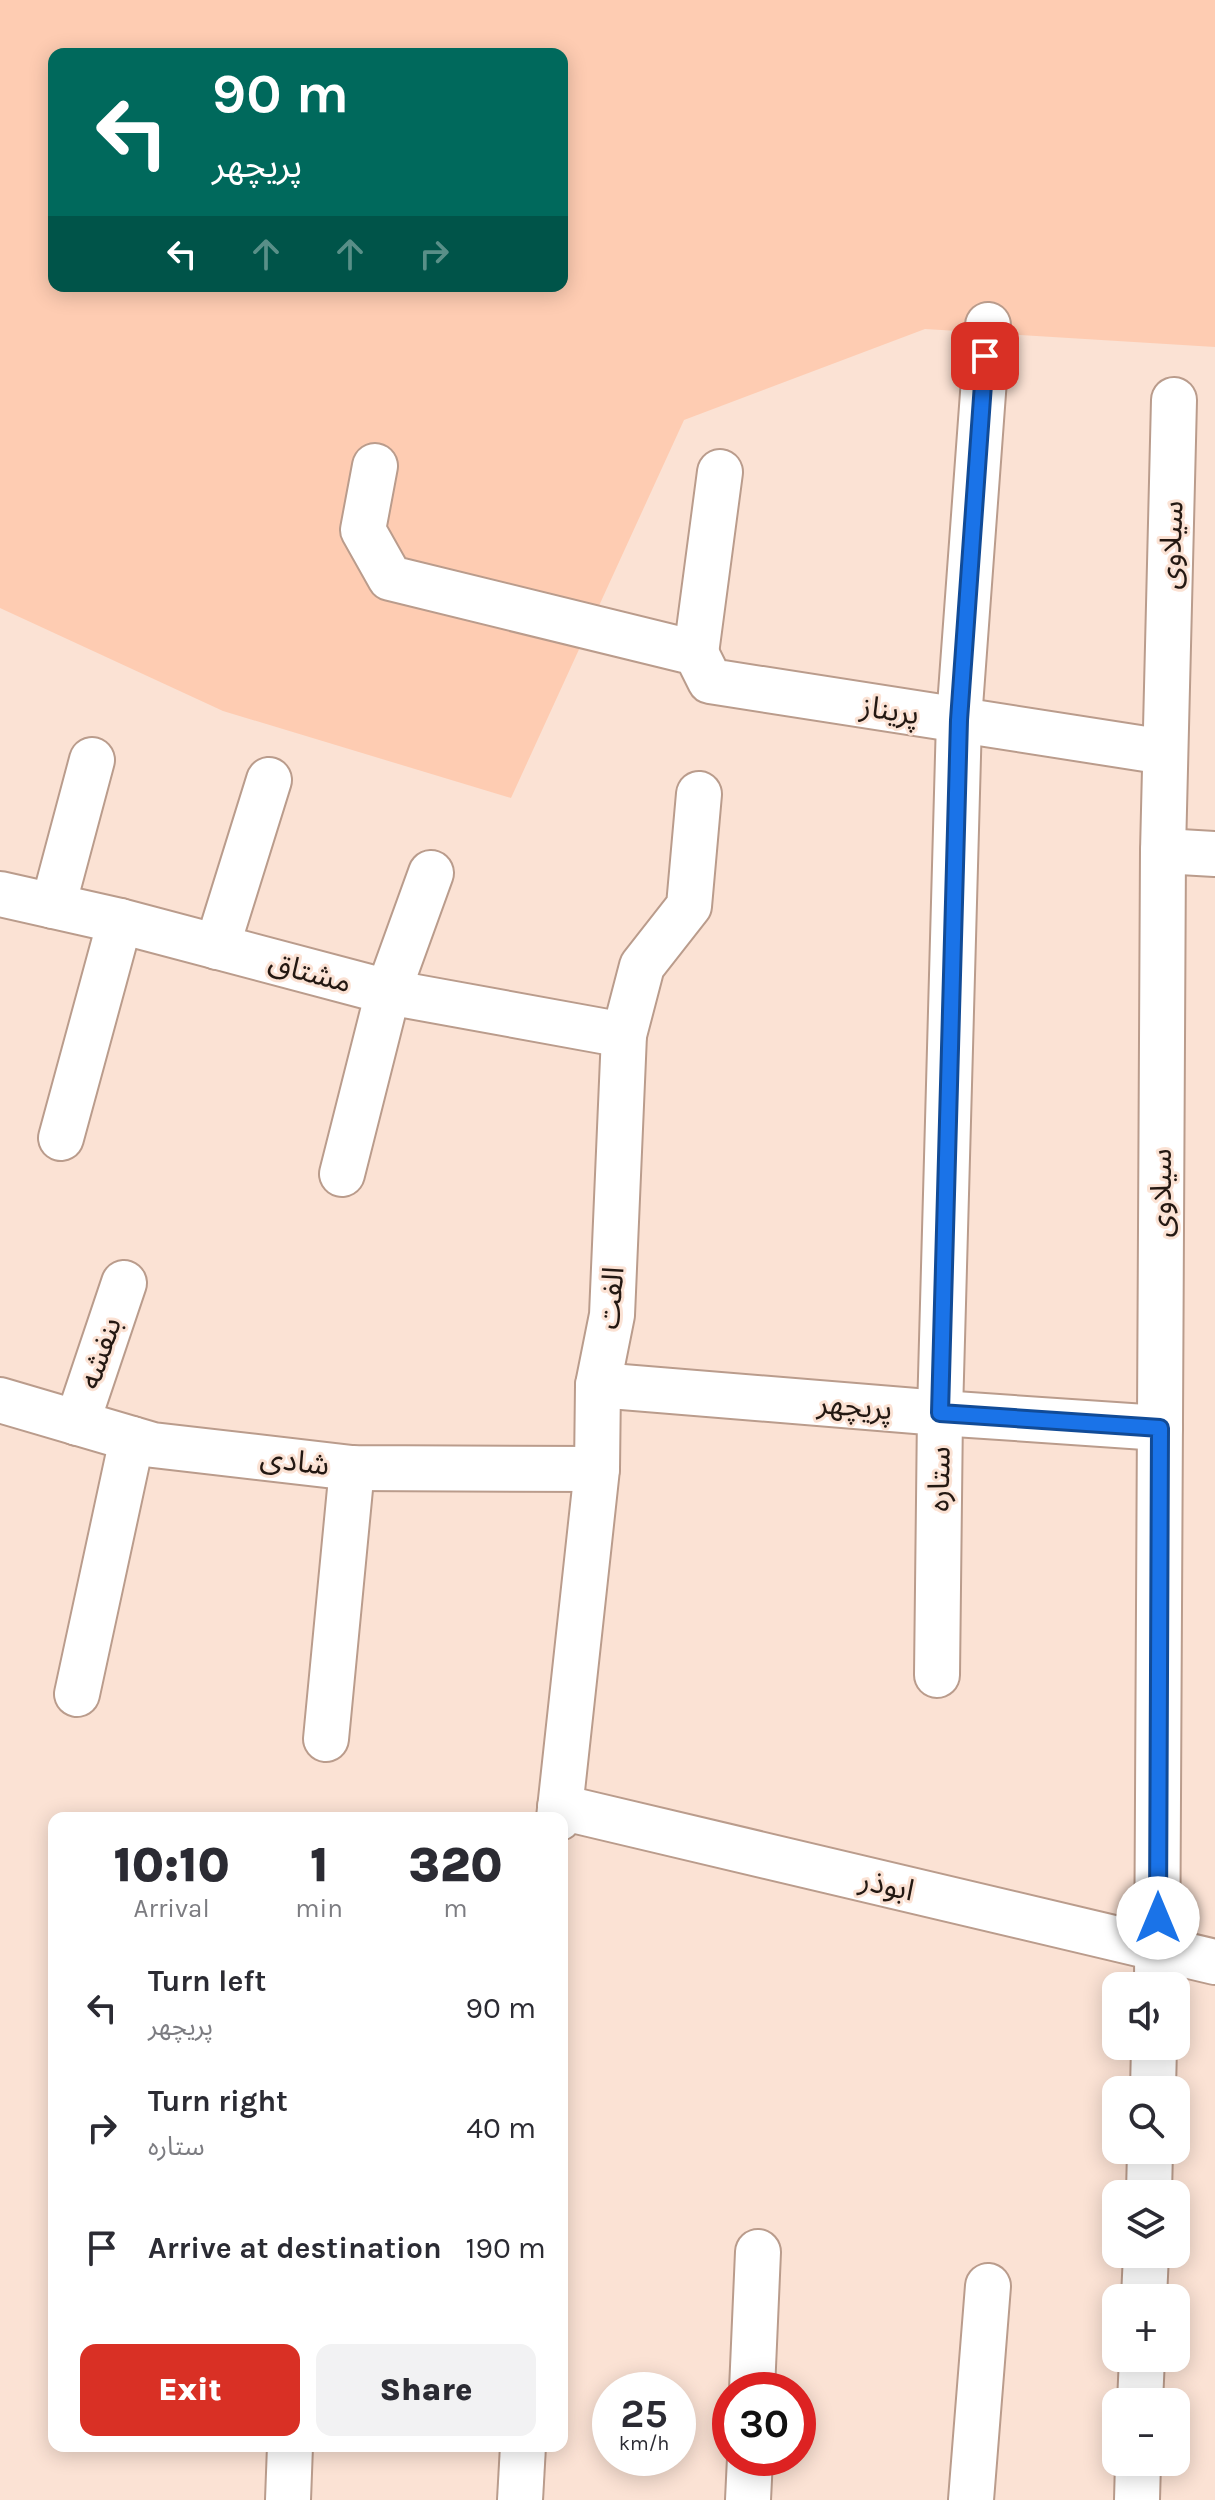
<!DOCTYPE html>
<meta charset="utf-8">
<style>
:root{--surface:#fff;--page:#f2f2f3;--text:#2b2b33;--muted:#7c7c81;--accent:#d93025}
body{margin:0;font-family:Karla,"Noto Sans Arabic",sans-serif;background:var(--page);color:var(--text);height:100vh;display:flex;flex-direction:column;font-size:30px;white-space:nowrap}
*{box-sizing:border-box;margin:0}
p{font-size:26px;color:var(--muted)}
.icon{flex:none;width:44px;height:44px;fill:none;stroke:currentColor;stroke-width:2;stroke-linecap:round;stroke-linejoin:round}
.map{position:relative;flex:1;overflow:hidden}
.panel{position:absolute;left:48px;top:1812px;width:520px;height:640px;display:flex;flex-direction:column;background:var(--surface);border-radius:16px;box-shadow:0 4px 20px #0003}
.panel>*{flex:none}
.hud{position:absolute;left:48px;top:48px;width:520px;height:244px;border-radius:16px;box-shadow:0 4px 20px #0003;background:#00695c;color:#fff;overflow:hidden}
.controls{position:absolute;left:1102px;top:1972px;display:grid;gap:16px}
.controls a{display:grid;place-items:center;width:88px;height:88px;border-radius:16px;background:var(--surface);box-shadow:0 4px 20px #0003;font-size:40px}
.speed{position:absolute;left:592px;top:2372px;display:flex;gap:16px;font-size:40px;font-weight:700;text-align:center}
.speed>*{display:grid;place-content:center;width:104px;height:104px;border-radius:50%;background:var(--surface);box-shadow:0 4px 20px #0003;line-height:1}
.speed small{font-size:20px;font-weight:400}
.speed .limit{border:12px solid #d22;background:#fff;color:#111}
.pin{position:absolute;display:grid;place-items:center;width:68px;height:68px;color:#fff;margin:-34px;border-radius:16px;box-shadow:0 4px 12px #0006}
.me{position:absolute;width:88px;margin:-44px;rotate:0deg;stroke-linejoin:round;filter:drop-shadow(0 0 6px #0008)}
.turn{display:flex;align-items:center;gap:28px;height:168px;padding:0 32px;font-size:36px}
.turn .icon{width:104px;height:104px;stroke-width:2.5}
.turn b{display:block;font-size:56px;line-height:68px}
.lanes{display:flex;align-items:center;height:76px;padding:0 32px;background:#0003;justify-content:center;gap:40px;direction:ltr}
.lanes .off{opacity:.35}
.eta{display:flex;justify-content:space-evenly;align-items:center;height:136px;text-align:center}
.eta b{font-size:48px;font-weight:800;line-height:56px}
.button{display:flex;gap:16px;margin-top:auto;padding:16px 32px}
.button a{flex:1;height:92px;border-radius:16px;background:var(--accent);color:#fff;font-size:32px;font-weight:800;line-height:92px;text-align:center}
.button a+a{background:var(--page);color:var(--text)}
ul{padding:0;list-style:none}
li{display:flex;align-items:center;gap:24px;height:120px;padding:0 32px}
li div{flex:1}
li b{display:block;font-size:30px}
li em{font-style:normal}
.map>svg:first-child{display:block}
.green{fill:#feccb2;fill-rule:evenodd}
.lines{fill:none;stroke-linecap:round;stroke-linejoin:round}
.minor-casing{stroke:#ba9c8c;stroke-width:48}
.minor{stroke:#fff;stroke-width:44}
.route-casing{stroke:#114b97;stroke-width:20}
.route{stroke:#1a73e8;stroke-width:14}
.labels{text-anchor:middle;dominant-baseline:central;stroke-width:6;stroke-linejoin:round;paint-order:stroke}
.street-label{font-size:30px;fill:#231812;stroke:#fbe2d4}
</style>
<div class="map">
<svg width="1215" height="2500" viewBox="0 0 1215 2500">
<rect width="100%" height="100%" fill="#fbe2d4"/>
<path class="green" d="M0,0H1215V347L925,329L684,420L511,798L223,711L0,608ZM54,54H562V286H54Z"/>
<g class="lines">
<defs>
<g id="minor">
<path d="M375,466L363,530L390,578L696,653L710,681L1165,752"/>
<path d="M696,653L720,472"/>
<path d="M1163,851L1215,854"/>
<path d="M0,894L120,921L388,992L624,1035"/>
<path d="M53,906L92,760"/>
<path d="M217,947L269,780"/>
<path d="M61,1138L120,921"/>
<path d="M342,1174L388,992L431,873"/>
<path d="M598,1385L940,1413L1160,1428"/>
<path d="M0,1400L153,1445L352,1468L597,1469"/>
<path d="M77,1423L124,1283"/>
<path d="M937,1675L940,1413L959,720L988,325"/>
<path d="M77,1694L132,1439"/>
<path d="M326,1739L352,1468"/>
<path d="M560,1807L1215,1962"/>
<path d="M559,1818L597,1469L598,1385L612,1315L624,1035L642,966L689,906L699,794"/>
<path d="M1157,1986L1163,851L1174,400"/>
<path d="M1153,2090L1154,2046"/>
<path d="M1149,2194L1150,2150"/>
<path d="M1144,2298L1146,2254"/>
<path d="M752,2390L758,2252"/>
<path d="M1140,2402L1142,2358"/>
<path d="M288,2500L290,2446"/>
<path d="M520,2500L523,2446"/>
<path d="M748,2500L750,2458"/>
<path d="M971,2500L988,2286"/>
<path d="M1137,2500L1138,2462"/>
</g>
</defs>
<use href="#minor" class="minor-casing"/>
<use href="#minor" class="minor"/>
</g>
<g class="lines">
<defs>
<path id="route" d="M985,356L959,720L940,1413L1160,1428L1158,1918"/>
</defs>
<use href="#route" class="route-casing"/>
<use href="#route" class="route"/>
</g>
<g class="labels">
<g class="street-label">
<text transform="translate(1171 545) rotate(-88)">سیلاوی</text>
<text transform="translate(890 710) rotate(9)">پریناز</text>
<text transform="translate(310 972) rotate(15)">مشتاق</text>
<text transform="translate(1161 1193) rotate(-90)">سیلاوی</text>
<text transform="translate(611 1298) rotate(-85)">الفت</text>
<text transform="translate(100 1353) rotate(-71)">بنفشه</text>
<text transform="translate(855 1406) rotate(5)">پریچهر</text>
<text transform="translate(295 1461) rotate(7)">شادی</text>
<text transform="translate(939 1479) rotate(-89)">ستاره</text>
<text transform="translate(887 1885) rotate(13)">ابوذر</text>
</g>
</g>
</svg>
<div class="controls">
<a><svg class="icon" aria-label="sound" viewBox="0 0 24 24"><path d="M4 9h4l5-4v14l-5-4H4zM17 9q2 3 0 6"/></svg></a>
<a><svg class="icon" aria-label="search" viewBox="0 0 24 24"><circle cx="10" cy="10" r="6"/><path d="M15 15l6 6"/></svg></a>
<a><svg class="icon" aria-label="layers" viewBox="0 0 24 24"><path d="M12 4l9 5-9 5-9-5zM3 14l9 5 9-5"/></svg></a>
<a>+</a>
<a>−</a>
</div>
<div class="speed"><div>25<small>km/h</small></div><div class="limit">30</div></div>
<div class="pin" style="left:985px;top:356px;background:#d93025"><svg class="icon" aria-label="arrive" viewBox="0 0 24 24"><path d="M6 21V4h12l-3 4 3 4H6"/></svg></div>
<svg class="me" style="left:1158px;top:1918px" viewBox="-20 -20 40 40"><circle r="19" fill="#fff"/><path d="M0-13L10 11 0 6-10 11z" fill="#1a73e8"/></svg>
<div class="hud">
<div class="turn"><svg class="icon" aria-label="left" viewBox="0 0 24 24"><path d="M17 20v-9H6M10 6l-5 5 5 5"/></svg><div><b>90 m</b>پریچهر</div></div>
<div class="lanes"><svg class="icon" aria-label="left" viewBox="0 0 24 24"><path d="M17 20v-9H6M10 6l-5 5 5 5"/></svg><svg class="icon off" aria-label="ahead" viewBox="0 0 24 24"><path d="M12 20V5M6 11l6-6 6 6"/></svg><svg class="icon off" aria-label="ahead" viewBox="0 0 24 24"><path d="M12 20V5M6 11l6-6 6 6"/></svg><svg class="icon off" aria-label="right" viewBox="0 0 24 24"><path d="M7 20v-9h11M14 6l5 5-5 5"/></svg></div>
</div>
<section class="panel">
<div class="eta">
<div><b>10:10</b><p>Arrival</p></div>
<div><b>1</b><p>min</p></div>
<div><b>320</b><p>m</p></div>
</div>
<ul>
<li><svg class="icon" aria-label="left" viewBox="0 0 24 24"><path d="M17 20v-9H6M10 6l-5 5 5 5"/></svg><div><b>Turn left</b><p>پریچهر</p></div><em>90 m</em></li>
<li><svg class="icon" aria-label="right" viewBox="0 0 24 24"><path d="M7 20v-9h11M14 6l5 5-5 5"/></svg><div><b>Turn right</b><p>ستاره</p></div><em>40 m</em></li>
<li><svg class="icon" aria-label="arrive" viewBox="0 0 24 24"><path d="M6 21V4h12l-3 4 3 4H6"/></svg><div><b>Arrive at destination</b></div><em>190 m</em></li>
</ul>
<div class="button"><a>Exit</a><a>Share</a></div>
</section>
</div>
